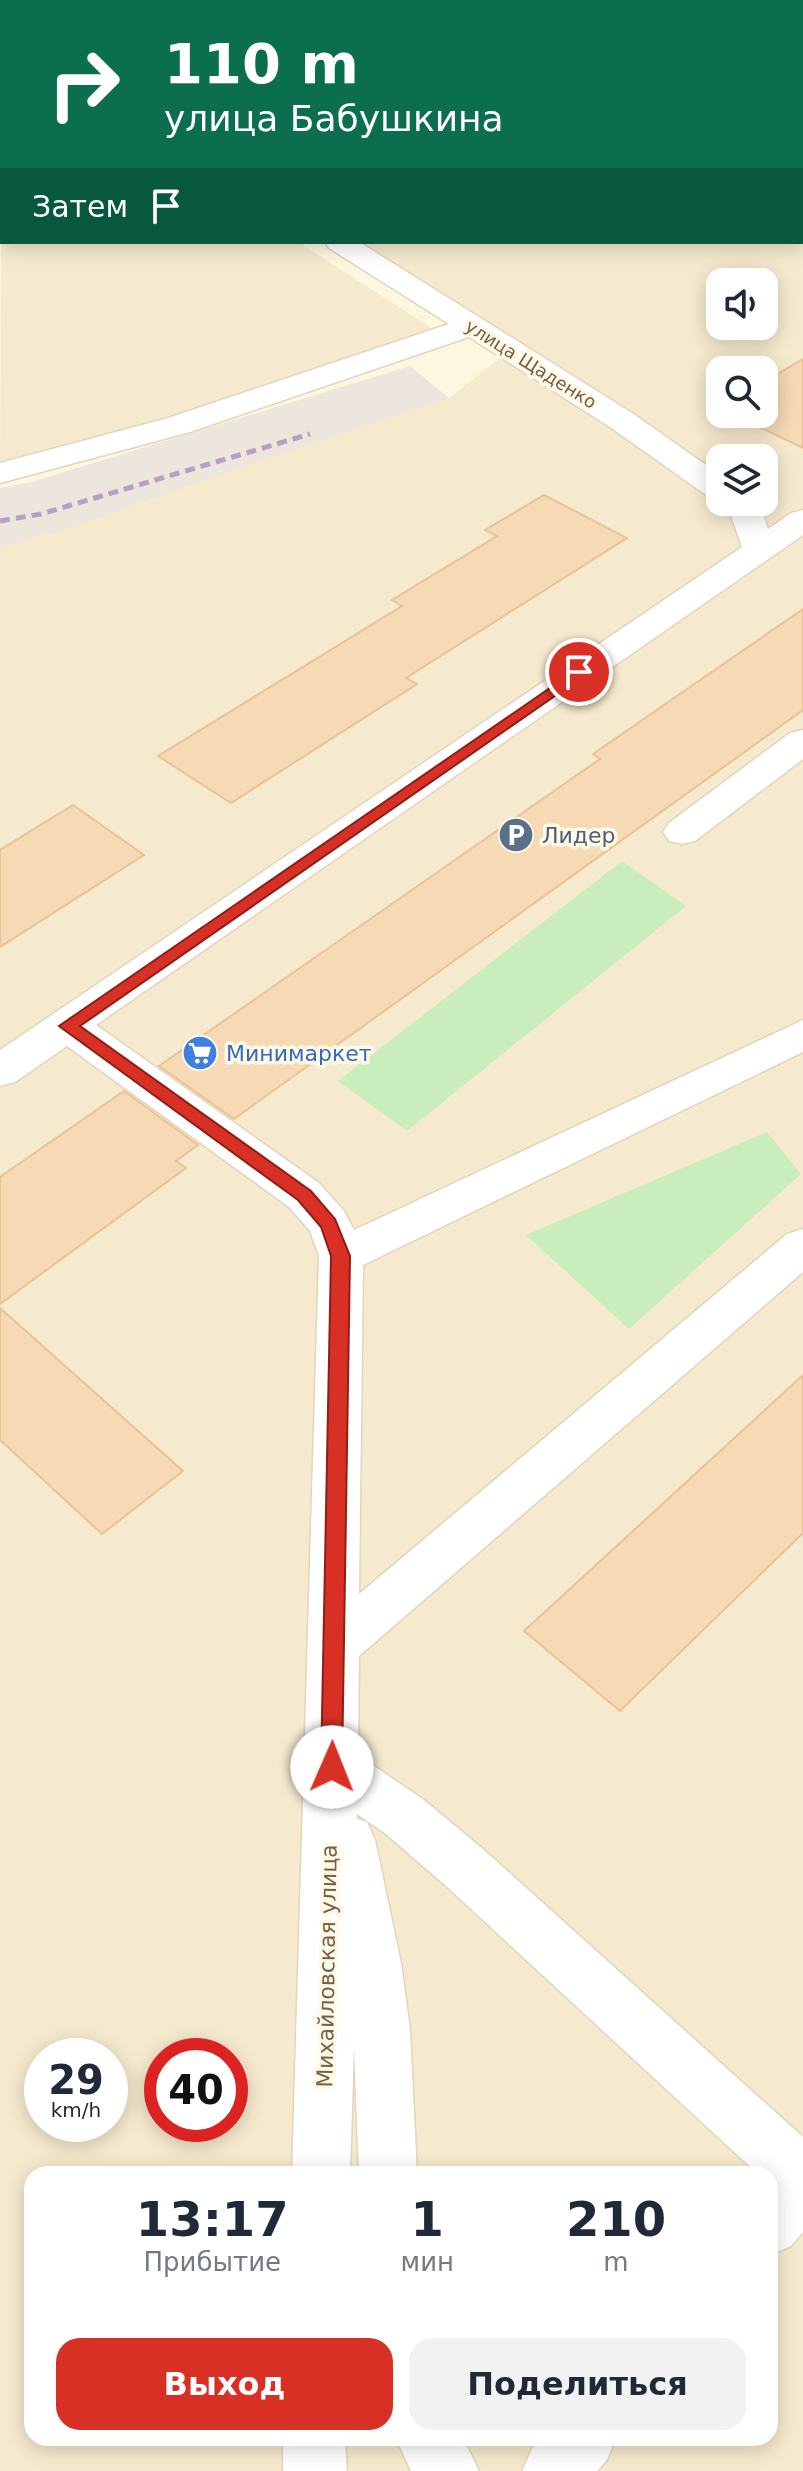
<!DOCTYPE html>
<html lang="ru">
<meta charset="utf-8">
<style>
:root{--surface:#fff;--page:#f2f2f3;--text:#1f2937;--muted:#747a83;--accent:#d93025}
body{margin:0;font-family:"DejaVu Sans",sans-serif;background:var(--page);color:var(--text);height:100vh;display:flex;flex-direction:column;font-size:30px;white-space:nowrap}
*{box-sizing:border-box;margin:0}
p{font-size:26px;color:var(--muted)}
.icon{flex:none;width:44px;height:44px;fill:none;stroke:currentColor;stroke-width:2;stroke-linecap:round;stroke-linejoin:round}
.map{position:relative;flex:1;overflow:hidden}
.drawer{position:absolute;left:24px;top:2166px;width:754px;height:280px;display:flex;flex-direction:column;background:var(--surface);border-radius:24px;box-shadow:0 4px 20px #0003}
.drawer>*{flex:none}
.top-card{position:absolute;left:0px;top:0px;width:804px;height:244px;box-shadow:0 4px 20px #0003;background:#0b6e4f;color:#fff;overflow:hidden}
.fabs{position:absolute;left:706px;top:268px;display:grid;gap:16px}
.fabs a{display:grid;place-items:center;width:72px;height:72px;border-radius:16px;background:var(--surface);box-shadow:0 4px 20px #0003;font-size:40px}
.speed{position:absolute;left:24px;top:2038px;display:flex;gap:16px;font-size:40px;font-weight:700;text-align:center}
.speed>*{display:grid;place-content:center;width:104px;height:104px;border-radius:50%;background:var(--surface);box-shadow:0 4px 20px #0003;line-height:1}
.speed small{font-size:20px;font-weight:400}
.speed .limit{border:12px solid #d22;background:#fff;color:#111}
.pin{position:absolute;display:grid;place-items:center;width:68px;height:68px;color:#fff;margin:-34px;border:4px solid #fff;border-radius:50%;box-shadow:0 2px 8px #0007}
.me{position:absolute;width:88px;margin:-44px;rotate:1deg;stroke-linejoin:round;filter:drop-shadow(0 0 6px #0008)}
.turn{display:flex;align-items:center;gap:28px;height:168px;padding:0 32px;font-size:36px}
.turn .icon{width:104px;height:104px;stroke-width:2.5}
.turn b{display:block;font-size:56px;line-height:68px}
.then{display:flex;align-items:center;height:76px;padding:0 32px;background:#0003;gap:16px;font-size:30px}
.eta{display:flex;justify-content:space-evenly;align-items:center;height:136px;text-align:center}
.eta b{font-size:48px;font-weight:700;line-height:56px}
.button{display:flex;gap:16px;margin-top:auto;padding:16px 32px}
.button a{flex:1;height:92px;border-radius:24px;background:var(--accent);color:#fff;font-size:32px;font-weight:700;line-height:92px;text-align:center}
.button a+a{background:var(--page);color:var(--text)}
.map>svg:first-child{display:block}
.residential{fill:#f6eace;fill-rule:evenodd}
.industrial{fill:#ece6dc}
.green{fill:#caedbd}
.building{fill:#f6d9b5;stroke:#eac294;stroke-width:2}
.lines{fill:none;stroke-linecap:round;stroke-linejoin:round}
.minor-casing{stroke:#e3d4bb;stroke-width:3}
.minor{fill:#fff;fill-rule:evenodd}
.rail{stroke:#bb9ec8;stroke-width:5;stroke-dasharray:10 6;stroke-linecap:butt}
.route{fill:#d93025;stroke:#8d1f18;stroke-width:2}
.labels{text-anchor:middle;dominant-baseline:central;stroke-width:7;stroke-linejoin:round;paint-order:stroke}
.far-street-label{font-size:18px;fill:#775e45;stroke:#fff9e8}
.service-label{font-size:22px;fill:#4e5e75;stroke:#fff9e8;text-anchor:start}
.shop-label{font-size:22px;fill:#366cbe;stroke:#fff9e8;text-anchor:start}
.street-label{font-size:22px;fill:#775e45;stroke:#fff9e8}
</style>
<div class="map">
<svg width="803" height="2471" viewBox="0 0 803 2471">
<rect width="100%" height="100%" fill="#fef7e0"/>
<g class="residential">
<path d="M498,0H803V159L802,2Z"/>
<path d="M2,101V242H298L441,334L12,470L0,460Z"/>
<path d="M803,180V2471H0V506L449,398L518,344L357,242H802ZM720,282H764V326H720ZM720,370H764V414H720ZM720,458H764V502H720ZM42,2056H110V2124H42ZM162,2056H230V2124H162ZM32,2174H770V2438H32Z"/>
</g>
<path class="industrial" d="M410,366L449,398L253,463L67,529L0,547V488L31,482Z"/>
<g class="green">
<path d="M622,861L686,906L407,1131L338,1081Z"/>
<path d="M767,1132L801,1174L629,1329L526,1235Z"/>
</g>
<g class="building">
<path d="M803,359V448L733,414H764V382Z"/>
<path d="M544,495L627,538L406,678L417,684L231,803L158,756L402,606L392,600L497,536L485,530Z"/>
<path d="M803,609V710L234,1119L159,1066L600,759L593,754Z"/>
<path d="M73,805L144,855L0,947V850Z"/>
<path d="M124,1091L198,1145L176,1161L186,1168L0,1304V1177Z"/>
<path d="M0,1308L183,1471L102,1534L0,1440Z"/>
<path d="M803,1375V1533L620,1711L524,1631Z"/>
</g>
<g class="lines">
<defs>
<g id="minor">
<path d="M475,0H502L503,2H476Z"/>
<path d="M0,19L2,20V37L0,36Z"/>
<rect x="802" y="156" width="1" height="16"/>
<path d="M325,242H359L632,413L720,475V502H754L762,512L768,529L791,513L803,510V535L96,1025L319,1183L344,1211L354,1230L803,1020V1052L363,1265L359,1594L787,1234L803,1229V1272L359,1656L358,1755L424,1800L484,1850L803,2137V2232L791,2246L770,2255V2174H758L446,1886L386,1834L357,1814V1819L367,1822L375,1840L401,1963L410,2029L417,2174H359L354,2047L350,2174H292L319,1256L310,1231L289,1207L67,1046L15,1082L0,1086V1050L742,547L731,516L718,502L719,500L709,497L610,427L469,337L190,432L0,483V463L168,418L449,324L329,248Z"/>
<path d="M803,730V759L695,841L682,844L669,841L663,832L669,823L790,733Z"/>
<path d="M283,2438H345L347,2471H283Z"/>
<path d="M396,2438H463L479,2471H411Z"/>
<path d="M542,2438H616L607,2460L597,2471H522L532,2449Z"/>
</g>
</defs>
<use href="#minor" class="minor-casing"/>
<use href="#minor" class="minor"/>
<path class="rail" d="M0,521L41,514L310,434"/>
</g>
<path class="route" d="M579,668L587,672L585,675L80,1026L311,1191L335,1219L350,1256L342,1767L339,1774L332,1777L324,1774L321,1767L331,1256L321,1227L298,1200L59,1026Z"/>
<defs>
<symbol id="parking-disc" viewBox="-11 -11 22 22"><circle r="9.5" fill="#5c6f8a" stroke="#fff9e8"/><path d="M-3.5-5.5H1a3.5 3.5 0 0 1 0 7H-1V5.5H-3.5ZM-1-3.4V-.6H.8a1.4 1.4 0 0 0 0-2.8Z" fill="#fff"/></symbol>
<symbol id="supermarket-disc" viewBox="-11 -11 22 22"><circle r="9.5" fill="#3f7fe0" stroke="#fff9e8"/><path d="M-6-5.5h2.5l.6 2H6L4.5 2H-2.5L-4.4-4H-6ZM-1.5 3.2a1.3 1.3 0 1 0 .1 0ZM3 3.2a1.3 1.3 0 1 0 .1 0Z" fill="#fff"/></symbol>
</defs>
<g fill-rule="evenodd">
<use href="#parking-disc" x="496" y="815" width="40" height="40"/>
<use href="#supermarket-disc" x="180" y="1033" width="40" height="40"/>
</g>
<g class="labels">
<g class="far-street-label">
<text transform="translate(531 364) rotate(32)">улица Щаденко</text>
</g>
<g class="service-label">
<text x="542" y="835">Лидер</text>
</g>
<g class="shop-label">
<text x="226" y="1053">Минимаркет</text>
</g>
<g class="street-label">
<text transform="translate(327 1966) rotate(-89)">Михайловская улица</text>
</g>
</g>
</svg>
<div class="fabs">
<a><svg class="icon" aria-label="sound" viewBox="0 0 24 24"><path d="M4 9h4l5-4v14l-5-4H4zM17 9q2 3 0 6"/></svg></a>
<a><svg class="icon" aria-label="search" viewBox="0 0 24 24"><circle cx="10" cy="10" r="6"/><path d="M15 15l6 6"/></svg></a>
<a><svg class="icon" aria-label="layers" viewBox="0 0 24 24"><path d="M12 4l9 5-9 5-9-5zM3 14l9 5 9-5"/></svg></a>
</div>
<div class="speed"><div>29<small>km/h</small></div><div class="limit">40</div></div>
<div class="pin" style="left:579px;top:672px;background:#d93025"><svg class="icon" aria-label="arrive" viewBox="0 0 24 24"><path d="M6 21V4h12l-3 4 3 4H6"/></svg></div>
<svg class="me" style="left:332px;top:1767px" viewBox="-20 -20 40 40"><circle r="19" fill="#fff"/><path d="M0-13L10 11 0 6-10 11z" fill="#d93025"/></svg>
<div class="top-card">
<div class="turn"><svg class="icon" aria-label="right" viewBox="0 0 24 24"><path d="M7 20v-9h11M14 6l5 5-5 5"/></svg><div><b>110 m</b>улица Бабушкина</div></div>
<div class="then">Затем<svg class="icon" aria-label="arrive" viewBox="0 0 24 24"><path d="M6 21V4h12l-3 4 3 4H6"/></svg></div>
</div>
<section class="drawer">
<div class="eta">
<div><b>13:17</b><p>Прибытие</p></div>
<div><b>1</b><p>мин</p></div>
<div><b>210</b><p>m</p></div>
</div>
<div class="button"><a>Выход</a><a>Поделиться</a></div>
</section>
</div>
